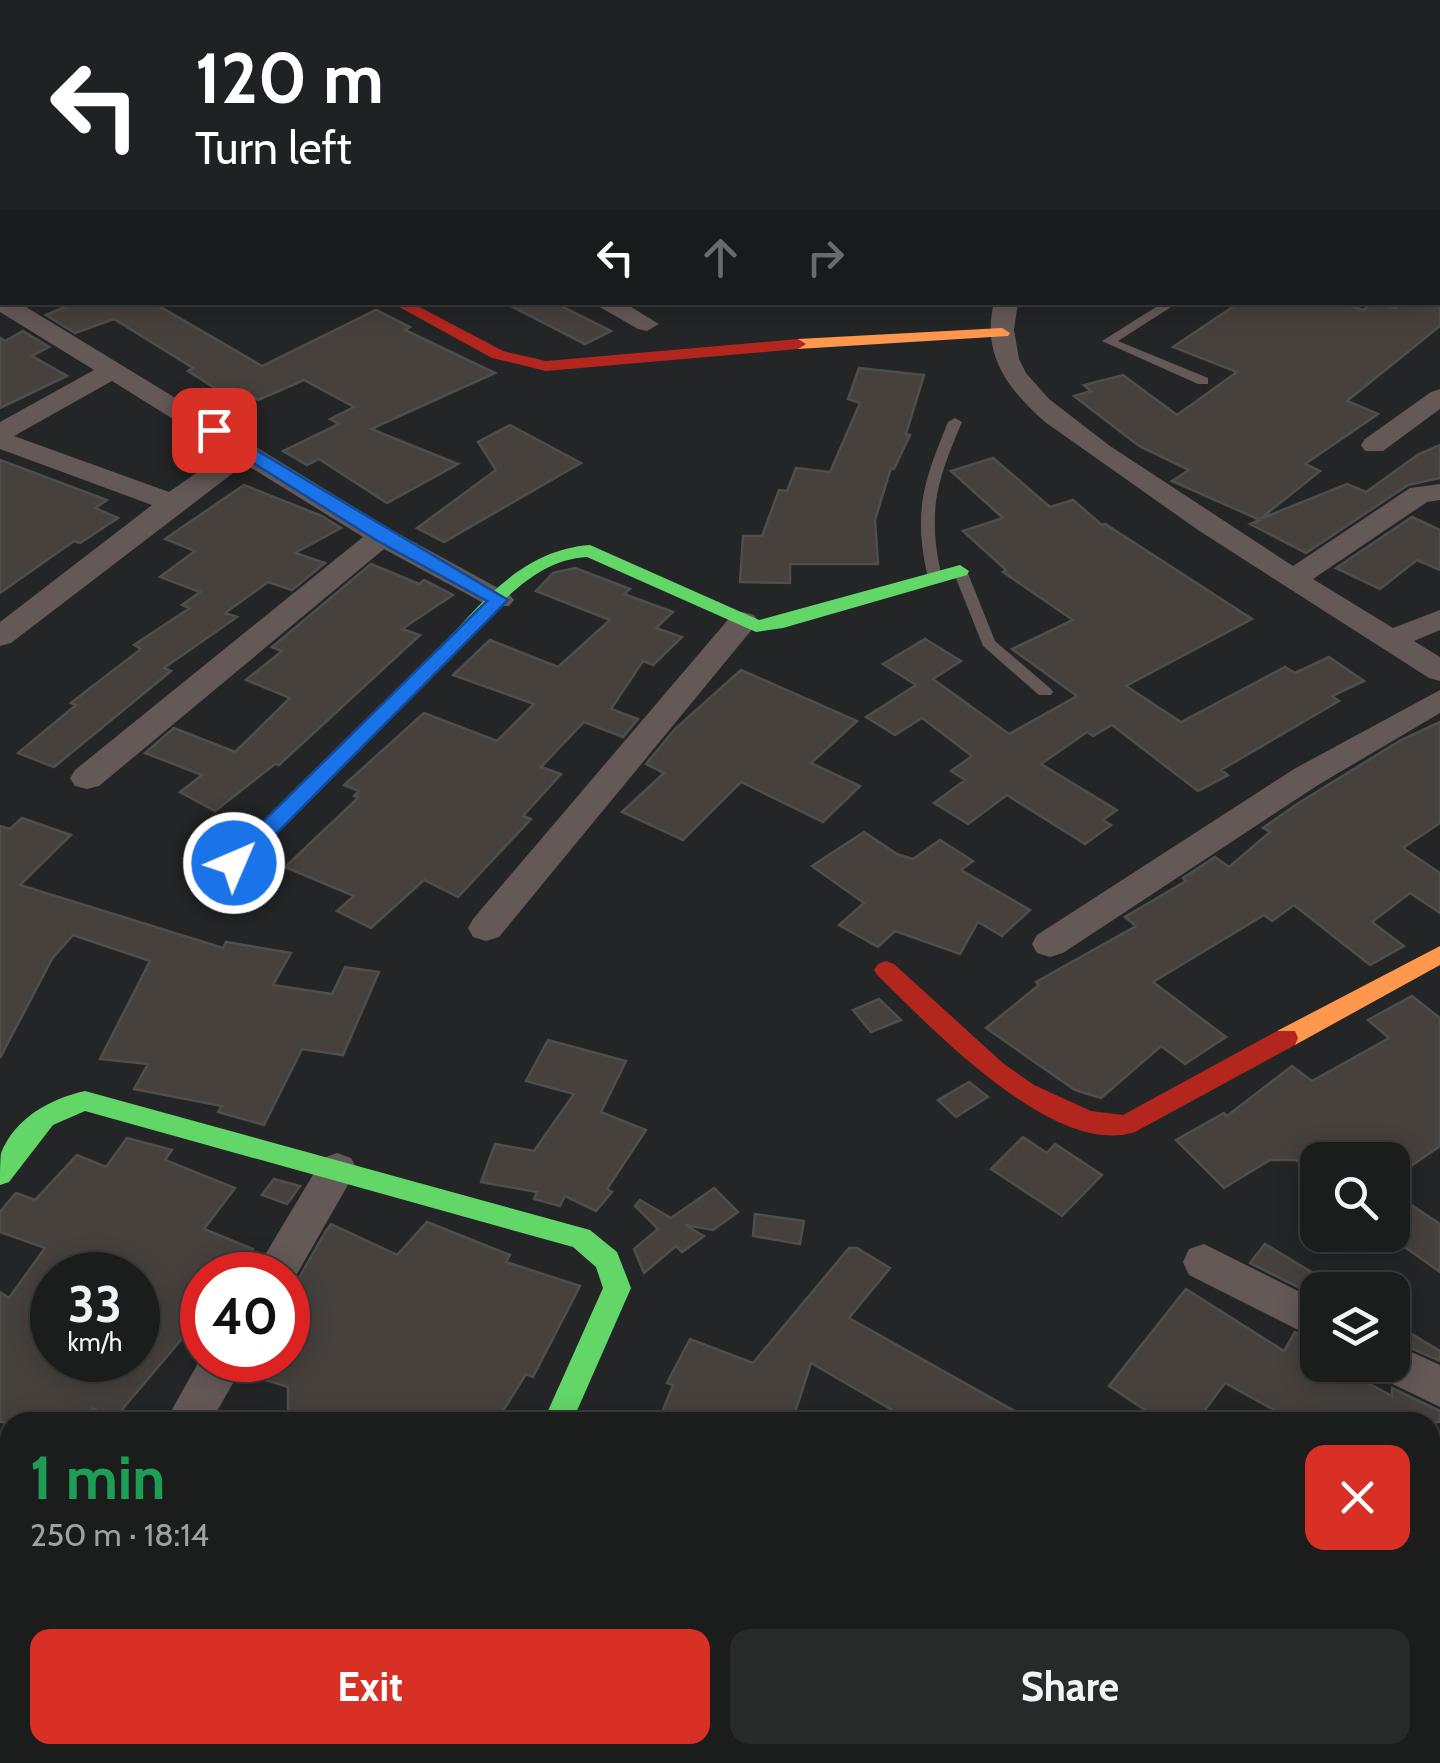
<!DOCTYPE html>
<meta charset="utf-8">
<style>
:root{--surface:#1b1c1c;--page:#282929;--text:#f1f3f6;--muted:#a0a1a3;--line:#393a3b;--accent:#d93025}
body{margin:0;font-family:Cabin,sans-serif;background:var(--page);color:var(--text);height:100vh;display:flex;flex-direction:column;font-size:38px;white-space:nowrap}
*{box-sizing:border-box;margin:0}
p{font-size:32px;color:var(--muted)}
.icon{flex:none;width:55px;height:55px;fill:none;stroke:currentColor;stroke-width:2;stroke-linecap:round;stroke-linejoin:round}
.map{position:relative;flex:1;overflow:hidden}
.sheet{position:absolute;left:0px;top:1412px;width:1440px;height:352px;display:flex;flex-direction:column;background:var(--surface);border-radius:30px 30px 0 0;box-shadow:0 5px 25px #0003,0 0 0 2px var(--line)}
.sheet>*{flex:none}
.guide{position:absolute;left:0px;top:0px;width:1440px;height:305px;box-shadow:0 5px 25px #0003,0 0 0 2px var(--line);background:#202124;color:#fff;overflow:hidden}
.buttons{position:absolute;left:1300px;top:1142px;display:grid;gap:20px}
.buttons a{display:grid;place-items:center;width:110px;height:110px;border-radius:20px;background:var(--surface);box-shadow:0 5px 25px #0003,0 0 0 2px var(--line);font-size:50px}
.speed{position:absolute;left:30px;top:1252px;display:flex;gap:20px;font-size:50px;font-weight:700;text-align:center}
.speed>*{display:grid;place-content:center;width:130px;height:130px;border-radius:50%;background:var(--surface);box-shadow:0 5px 25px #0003,0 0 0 2px var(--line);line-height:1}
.speed small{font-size:25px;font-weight:400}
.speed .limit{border:15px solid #d22;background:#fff;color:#111}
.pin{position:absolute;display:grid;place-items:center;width:85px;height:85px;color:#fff;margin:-42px;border-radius:20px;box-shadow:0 5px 15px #0006}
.me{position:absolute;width:110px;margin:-55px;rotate:45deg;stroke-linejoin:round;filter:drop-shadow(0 0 8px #0008)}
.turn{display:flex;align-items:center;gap:35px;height:210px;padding:0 30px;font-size:45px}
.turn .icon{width:130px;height:130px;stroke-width:2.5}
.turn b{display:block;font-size:70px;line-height:85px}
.lanes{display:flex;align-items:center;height:95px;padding:0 30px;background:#0003;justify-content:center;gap:50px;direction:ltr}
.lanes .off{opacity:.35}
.round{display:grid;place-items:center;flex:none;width:105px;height:105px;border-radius:20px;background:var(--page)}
.headline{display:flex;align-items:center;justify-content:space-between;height:170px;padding:0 30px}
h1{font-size:60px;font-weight:800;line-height:75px;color:#1e9e55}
.primary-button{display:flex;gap:20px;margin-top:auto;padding:20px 30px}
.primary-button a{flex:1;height:115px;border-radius:20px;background:var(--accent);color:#fff;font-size:40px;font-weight:800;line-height:115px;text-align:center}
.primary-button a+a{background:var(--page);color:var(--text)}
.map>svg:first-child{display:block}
.building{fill:#46413d;stroke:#4e4e4d;stroke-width:2.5;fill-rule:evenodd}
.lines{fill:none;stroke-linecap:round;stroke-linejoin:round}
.lane{fill:#655958;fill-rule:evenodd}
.street{fill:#655958;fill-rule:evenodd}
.fast{fill:#63d668;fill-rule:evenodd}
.slow{fill:#ff974d;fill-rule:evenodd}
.jam{fill:#b3261e;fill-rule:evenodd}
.route{fill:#1a73e8;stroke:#114b97;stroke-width:2.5}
</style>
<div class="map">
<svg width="1440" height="1763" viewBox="0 0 1440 1763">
<rect width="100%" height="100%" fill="#242526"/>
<g class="building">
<path d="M76,302H152L262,366L376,310L410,327L405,330L495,373L371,429L458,464L387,503L319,459L307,465L283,451L339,424L330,419L354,407L304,380L258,400L249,394L234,400L188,371L193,368L114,319L75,333L46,315Z"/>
<path d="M503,302H553L611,331L585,344Z"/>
<path d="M1240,302H1340L1363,310L1374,302L1395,308L1402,302H1440V326L1347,401L1378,414L1305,464L1320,471L1260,519L1347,484L1366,492L1419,454L1440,445V478L1408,485L1306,553L1250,524L1260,520L1172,481L1189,470L1139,446L1074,396L1091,391L1084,385L1123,375L1177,415L1237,372L1173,347Z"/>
<path d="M23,331L49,347L32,356L67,376L0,408V338L5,341Z"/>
<path d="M859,368L924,375L906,434L910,435L894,469L891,468L875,520L878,564H790V583L740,582L743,536H762L779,490L787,491L796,468L830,472L860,403L848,399Z"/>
<path d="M510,425L581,463L444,542L417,528L496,470L478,442Z"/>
<path d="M993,458L1050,507L1073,500L1102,525L1105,524L1252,619L1126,686L1181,722L1285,667L1295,673L1329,657L1364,681L1332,696L1339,701L1221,770L1228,775L1198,791L1112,725L1093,736L1087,732L1041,764L1117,810L1103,820L1111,825L1085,844L1007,795L968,824L934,803L965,780L951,771L972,756L922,718L895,735L866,717L916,685L883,664L925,639L961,661L933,679L1009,734L1077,696L1012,649L1073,620L1003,572L1006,570L963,531L1003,518L951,471Z"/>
<path d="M0,460L107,500L95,508L118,518L80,543L74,541L0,593Z"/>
<path d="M244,485L322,516L341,528L295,553L325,563L292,590L268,582L225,613L237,617L164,668L171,671L54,767L18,753L76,705L71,703L141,649L134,645L190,608L182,605L200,592L160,577L195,551L165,539Z"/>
<path d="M1412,517L1440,530V570L1417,560L1380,589L1336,568Z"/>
<path d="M371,564L419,584L424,580L453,595L402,629L420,635L279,765L275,764L215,811L180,792L202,775L145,753L174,728L235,752L290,698L246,680L282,651L272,647Z"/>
<path d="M575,568L630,589L624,594L673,612L656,628L682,637L653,665L643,661L611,709L638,719L623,737L584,722L541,767L561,774L523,816L531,819L458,897L424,880L371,928L337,911L354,896L285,867L358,798L354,796L359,791L344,785L424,713L497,741L534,704L453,675L490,640L558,667L610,620L536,591L553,573Z"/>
<path d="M741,670L857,721L811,763L860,786L823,822L741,782L683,840L622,812L664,773L646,764L675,729Z"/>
<path d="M1440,722V823L1403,848L1440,873V913L1410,893L1372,922L1404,946L1370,965L1294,905L1272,921L1264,915L1153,982L1226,1037L1185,1064L1161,1046L1101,1098L1075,1090L986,1028L1039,985L1036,982L1136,926L1125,917L1186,881L1183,878L1215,857L1229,867L1270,832L1263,828L1297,804L1401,740Z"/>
<path d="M22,818L71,835L20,885L223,948L226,942L291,953L273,985L332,994L345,967L379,972L343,1055L302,1049L264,1125L218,1112L222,1106L134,1089L148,1064L100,1059L150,961L73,935L52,959L0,1058V826L10,829Z"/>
<path d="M864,832L897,854L913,859L940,840L973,861L961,870L1030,910L1002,936L978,922L960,954L895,931L878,947L839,925L864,903L812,866Z"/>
<path d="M1412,996L1440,1018V1146L1392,1179V1160H1311L1304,1166L1296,1160H1270L1224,1188L1176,1140L1224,1113L1227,1116L1292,1066L1312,1081L1389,1038L1368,1020Z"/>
<path d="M879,999L901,1020L871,1032L853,1010Z"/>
<path d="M548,1040L626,1061L601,1112L646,1130L607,1189L612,1192L596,1211L565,1196L560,1206L534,1199L537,1192L481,1182L495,1144L534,1151L574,1094L526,1081Z"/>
<path d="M969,1082L988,1097L956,1117L938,1100Z"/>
<path d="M1023,1137L1047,1153L1055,1144L1102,1175L1062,1216L991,1169Z"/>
<path d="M127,1138L172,1150L165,1160L235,1188L204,1229L253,1249L234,1275H202V1315L114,1419L93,1408L81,1422H0V1292L9,1298L45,1248L0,1232V1212L16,1193L35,1200L77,1155L106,1167ZM52,1275H138V1360H52Z"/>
<path d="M274,1179L300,1186L287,1204L262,1195Z"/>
<path d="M714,1188L738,1212L713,1230L685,1225L704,1236L682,1252L676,1246L644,1273L634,1249L658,1229L635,1206L640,1200L671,1218Z"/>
<path d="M1392,1192L1440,1224V1272L1392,1238Z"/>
<path d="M755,1214L804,1221L800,1244L753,1236Z"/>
<path d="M427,1222L510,1255L506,1262L580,1286L533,1377L526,1374L496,1422H288V1387L243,1373L250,1360H288V1291L292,1290L326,1231L331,1224L397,1255Z"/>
<path d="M1265,1244L1318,1276V1297L1250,1263Z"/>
<path d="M849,1248H857L890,1268L849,1318L1034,1422H913L811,1363L792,1422H658L673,1385L667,1383L690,1339L753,1363Z"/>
<path d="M1186,1289L1284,1351L1295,1332L1318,1344V1365H1335L1392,1396V1388L1440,1411V1422H1296L1225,1383L1196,1422H1163L1109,1386Z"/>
<path d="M1392,1322L1440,1351V1361L1392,1340Z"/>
</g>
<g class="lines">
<g class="lane">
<path d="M1164,302H1179L1118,341L1208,378V384H1198L1102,341Z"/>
<path d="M955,418L962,422C936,483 927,512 942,578L935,582L928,578C913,512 923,483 948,422Z"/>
<path d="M960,567L967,571L995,641L1051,689L1053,692L1051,695H1039L983,646L953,571Z"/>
<path d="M1061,1755H1093L1096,1763H1064Z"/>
<path d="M1167,1755H1200L1203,1763H1170Z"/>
</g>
<g class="street">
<path d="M171,0H194L195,2H173Z"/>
<path d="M251,0H274L275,2H253Z"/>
<path d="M1225,0H1247L1248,2H1227Z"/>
<path d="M1440,0V10L1438,11V2H1431Z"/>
<path d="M2,61V73L0,74V62Z"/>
<rect x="1438" y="138" width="2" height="13"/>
<path d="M0,295L2,302H18L392,530L509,594L514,600L509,606H489L384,549L99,786L87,789L75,786L70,778L75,770L363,537L245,464L11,643L0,646V622L152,505L0,449V422L94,370L0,312ZM112,381L226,452L169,492L14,436Z"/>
<path d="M591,302H623L659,324L647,331L638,329Z"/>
<path d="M994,302H1018L1014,330L1019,359L1026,373L1049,399L1110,446L1293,566L1410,488L1440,484V500L1427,502L1313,579L1393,628L1440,610V630L1414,641L1440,657V681L1429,678L1198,530L1045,422C1008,389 981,355 994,302Z"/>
<path d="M1440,389V409L1383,451H1365L1361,445L1365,439L1431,392Z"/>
<path d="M743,612L754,615L758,621L754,627L499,937L486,941L473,937L468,928L473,919L732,615Z"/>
<path d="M1440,690V713L1318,785L1063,953L1050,957L1037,953L1032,944L1037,935L1294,769Z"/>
<path d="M337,1153L351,1158L357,1169L289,1288L288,1275H253L323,1158Z"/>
<path d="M1204,1244L1318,1301V1340L1189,1275L1183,1262L1189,1249Z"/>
<path d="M1392,1343L1440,1365V1407L1376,1376L1371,1365H1392Z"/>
<path d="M202,1356V1360H246L211,1422H165Z"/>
<path d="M10,1699V1755H21L9,1763H0V1703Z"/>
<path d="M386,1755H438L435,1763H383Z"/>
</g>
<g class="fast">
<path d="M590,545L759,620L960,565L969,571L967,575L783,628L756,632L587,557C527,560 486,621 448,662H434L431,658L434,654C479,606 520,550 590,545Z"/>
<path d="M85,1091L590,1230L617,1252L631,1288L572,1422H543L603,1288L596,1267L573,1247L85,1111L53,1125L9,1182L0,1185C0,1176 0,1162 1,1153C16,1117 50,1099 85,1091Z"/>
<path d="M1440,1700V1736L1430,1740V1704Z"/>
<path d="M1367,1755H1407L1403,1763H1363Z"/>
</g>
<g class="slow">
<path d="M1002,328L1010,333L1008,336L798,349L790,344L798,339Z"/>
<path d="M1440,946V965L1295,1045H1277L1274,1038L1277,1031Z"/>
</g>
<g class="jam">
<path d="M390,302H410L503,351L546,361L798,339L806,344L798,349L546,371L492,358Z"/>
<path d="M441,652L451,658L448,662L216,895H200L197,889L200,883L434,654Z"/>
<path d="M886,961L894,964L1004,1064L1034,1085L1091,1111L1123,1115L1277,1031H1295L1298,1038L1295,1045L1135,1132C1054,1159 930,1026 878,976L874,970L878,964Z"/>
</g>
</g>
<path class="route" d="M214,425L508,600L242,868L234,870L223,863L227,857L487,601L376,540L207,434V427Z"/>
</svg>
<div class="buttons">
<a><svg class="icon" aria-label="search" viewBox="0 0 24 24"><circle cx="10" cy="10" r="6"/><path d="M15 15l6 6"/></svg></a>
<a><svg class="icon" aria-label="layers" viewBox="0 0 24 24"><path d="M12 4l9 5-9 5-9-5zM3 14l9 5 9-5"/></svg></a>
</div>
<div class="speed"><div>33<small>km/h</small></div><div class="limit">40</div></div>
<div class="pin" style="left:214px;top:430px;background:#d93025"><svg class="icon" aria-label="arrive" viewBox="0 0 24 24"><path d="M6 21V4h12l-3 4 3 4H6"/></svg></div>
<svg class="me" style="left:234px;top:863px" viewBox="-20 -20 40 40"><circle r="17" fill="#1a73e8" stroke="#fff" stroke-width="3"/><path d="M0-11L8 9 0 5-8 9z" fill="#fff"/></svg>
<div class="guide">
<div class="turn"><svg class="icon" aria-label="left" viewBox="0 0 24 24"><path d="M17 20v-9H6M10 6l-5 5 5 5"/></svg><div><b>120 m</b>Turn left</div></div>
<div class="lanes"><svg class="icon" aria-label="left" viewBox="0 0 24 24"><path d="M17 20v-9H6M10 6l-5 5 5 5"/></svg><svg class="icon off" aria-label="ahead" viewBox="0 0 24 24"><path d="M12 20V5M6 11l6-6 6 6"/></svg><svg class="icon off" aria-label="right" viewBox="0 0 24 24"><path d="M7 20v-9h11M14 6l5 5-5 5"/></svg></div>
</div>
<section class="sheet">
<div class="headline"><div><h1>1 min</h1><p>250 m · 18:14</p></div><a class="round" style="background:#d93025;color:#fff"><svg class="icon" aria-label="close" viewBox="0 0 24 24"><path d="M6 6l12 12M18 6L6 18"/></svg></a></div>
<div class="primary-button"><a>Exit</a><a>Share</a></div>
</section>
</div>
